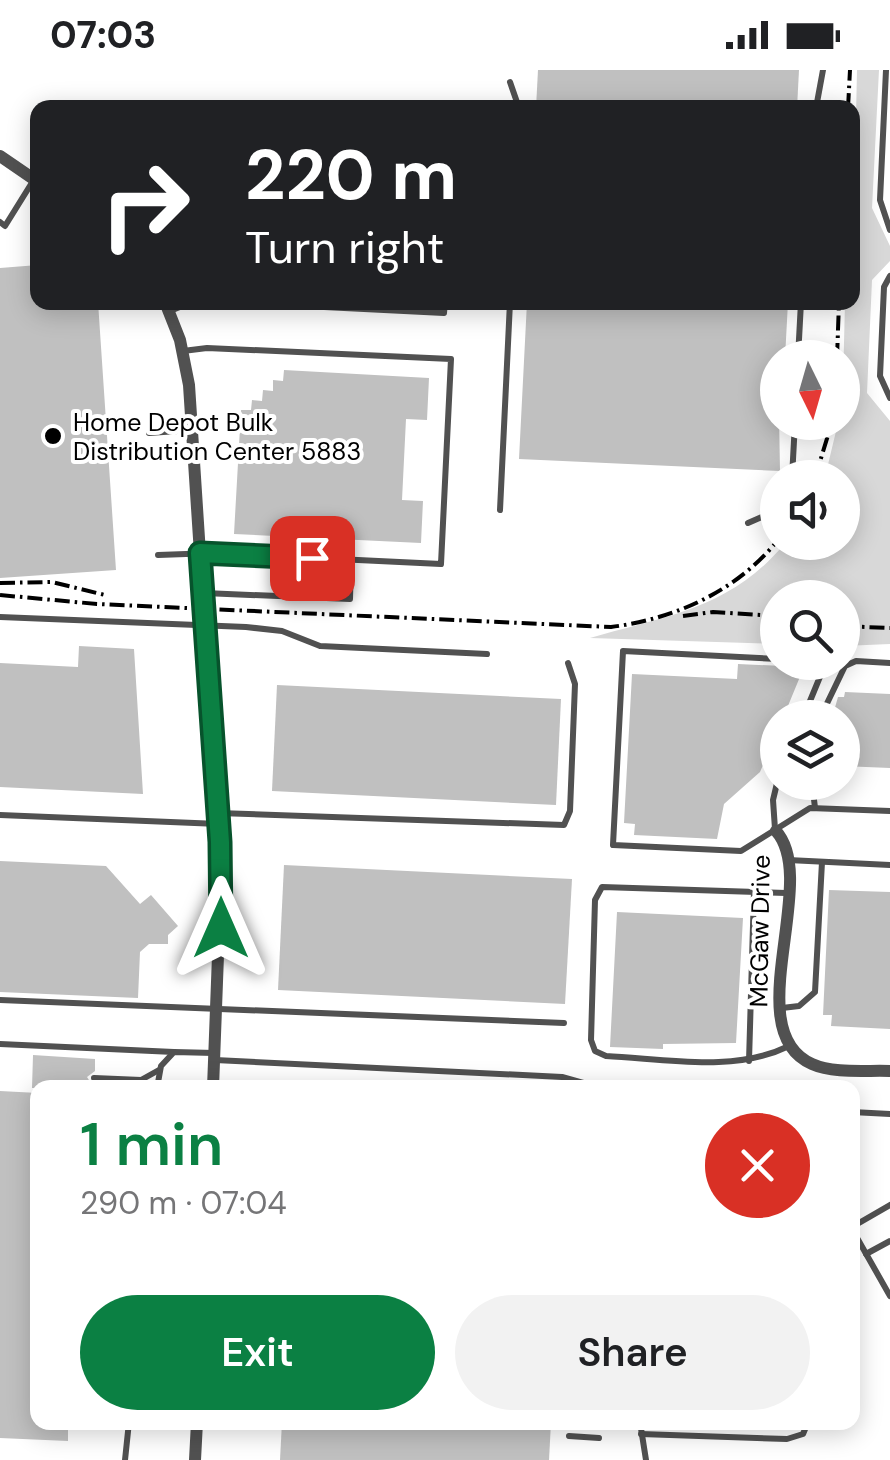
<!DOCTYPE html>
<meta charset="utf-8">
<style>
:root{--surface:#fff;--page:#f2f2f2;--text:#202124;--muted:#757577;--accent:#0b8043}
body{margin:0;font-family:"DM Sans",sans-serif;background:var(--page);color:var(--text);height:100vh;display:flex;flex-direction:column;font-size:38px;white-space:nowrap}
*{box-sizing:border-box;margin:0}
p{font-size:32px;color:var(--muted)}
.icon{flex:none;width:55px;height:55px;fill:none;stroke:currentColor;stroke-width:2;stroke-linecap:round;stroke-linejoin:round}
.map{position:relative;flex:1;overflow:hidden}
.side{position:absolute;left:30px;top:1010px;width:830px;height:350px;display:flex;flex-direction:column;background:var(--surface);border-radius:20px;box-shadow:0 5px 25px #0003}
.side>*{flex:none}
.banner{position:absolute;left:30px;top:30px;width:830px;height:210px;border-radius:20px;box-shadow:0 5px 25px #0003;background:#202124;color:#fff;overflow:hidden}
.needle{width:65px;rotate:175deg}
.controls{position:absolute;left:760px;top:270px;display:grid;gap:20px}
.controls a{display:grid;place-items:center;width:100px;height:100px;border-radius:50%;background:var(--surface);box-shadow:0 5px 25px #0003;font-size:50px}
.pin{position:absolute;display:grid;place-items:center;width:85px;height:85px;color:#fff;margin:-42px;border-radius:20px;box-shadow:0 5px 15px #0006}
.me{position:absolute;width:110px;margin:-55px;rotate:0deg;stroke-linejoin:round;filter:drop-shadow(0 0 8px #0008)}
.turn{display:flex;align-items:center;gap:35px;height:210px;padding:0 50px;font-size:45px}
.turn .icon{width:130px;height:130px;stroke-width:2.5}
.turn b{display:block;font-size:70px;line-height:85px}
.round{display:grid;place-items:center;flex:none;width:105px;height:105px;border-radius:52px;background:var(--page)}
.head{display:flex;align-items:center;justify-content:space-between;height:170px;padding:0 50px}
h1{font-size:60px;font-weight:600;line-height:75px;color:var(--accent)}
.button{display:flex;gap:20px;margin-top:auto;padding:20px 50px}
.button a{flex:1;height:115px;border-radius:60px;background:var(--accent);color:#fff;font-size:40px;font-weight:600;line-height:115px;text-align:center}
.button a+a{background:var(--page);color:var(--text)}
.status{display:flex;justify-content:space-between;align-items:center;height:70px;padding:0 50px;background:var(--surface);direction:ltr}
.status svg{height:28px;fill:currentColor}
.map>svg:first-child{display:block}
.green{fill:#d8d8d8}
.building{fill:#c0c0c0}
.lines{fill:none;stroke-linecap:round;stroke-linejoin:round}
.lane{stroke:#515151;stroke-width:6}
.street{stroke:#515151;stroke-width:12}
.rail{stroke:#000;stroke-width:4;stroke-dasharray:15 5 2.5 5;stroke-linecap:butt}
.route-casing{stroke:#07532c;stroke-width:25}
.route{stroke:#0b8043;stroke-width:18}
.poi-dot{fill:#000;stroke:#fff;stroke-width:4}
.labels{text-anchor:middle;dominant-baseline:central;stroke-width:8;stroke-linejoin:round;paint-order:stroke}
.poi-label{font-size:25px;fill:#000;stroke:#fff;text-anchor:start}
.street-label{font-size:25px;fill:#000;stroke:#fff}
</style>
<div class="status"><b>07:03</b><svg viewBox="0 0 49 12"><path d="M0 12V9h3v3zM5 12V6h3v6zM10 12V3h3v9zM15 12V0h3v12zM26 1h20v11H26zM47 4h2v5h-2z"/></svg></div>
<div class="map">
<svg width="890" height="1390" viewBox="0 0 890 1390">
<rect width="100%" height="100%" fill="#fff"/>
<path class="green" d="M857,0H879L872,138L890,176V191L872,210L867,323L890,351V574L843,576L842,528H778L777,574L590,568C667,546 732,538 785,473L842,472V408L825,407L838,353L842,352L845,233L852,232Z"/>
<g class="building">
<path d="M538,0H799L797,38H536Z"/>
<path d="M38,195V232H98L116,500L0,508V198Z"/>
<path d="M527,232H788L785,288H778L780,401L519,389Z"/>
<path d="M284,300L429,308L427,350L406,349L402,430L423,431L421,473L234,464L241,340H251L252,330L262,331L263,320L273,321V310L283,311Z"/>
<path d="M79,576L134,579L143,724L0,717V593L78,597Z"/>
<path d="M738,594L804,597L783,648H778V660L760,702L724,734L717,769L634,765L635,754L624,753L632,604L737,609Z"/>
<path d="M277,615L561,629L556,735L272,721Z"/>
<path d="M845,622L890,624V698L842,696V648H832L838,627H844Z"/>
<path d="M0,791L106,796L140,834L151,825L178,856L168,865V874H149L140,882L138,928L0,922Z"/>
<path d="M284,795L572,809L565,934L278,920Z"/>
<path d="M829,820L890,822V959L831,956L832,945H823Z"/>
<path d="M617,842L743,848L736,973L663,974V979L610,977Z"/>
<path d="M33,985L95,989V1001L87,1007L94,1018H32Z"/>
<path d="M0,1021L38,1023V1352H68V1371L0,1368Z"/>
<path d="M282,1352H551L549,1390H280Z"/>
</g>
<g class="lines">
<g class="lane">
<path d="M886,0L880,130L890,160"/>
<path d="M510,12L519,38"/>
<path d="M816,38L823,0"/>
<path d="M0,152L5,156L33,111"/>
<path d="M890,206L884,217L880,306L890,328"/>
<path d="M226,232L444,243L445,232"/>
<path d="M170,241L192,232"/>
<path d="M798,288L801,232"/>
<path d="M149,363L192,360"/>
<path d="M792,408L795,352"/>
<path d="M500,440L510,232"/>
<path d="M748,453L778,440"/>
<path d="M158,485L214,483L441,494L451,289L207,278L183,281"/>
<path d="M204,523L350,529L351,490"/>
<path d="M0,547L246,557L282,561L320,576L487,584"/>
<path d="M778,589L623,581L613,775L741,781L810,738L890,741"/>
<path d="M803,648L824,597L813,592"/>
<path d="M820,648L845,596L856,591L890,593"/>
<path d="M812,712L815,738"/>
<path d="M218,743L564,755L570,741L575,614L568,593"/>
<path d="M0,745L219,754"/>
<path d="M775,759L773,730L778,709"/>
<path d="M788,790L890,795"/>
<path d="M786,823L602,817L595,830L591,970L595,981L606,986C666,989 734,1003 789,976"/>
<path d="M0,930L564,953"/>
<path d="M782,938L799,936L815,922L822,792"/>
<path d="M0,974L174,982"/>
<path d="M215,990L562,1007L601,1018"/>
<path d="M749,991L754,822"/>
<path d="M94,1008L141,1010L159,1000"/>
<path d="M157,1018L161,996L174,982L214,983"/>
<path d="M852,1042L890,1044"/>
<path d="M852,1157L890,1135"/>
<path d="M852,1159L890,1226"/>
<path d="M866,1184L890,1171"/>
<path d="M640,1352L646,1390"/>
<path d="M641,1364L787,1369L803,1364L808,1352"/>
<path d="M569,1366L599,1368"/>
<path d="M125,1390L129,1352"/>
</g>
<g class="street">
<path d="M0,86L38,112"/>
<path d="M165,232L180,270L189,315L221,806L213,1018"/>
<path d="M776,761C821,811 737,961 812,994C834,1004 867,1000 890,1001"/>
<path d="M195,1390L197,1352"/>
</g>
<g class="rail">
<path d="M848,38L850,0"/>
<path d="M837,288L839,232"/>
<path d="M815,408L832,352"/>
<path d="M0,513L52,512L105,525"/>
<path d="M0,525L97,534L611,557C675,549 737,521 778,470"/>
<path d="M683,546L713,542L778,546"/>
<path d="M842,556L890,558"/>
</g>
</g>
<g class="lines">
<defs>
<path id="route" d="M221,858L220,772L200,483L312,488"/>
</defs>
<use href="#route" class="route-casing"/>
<use href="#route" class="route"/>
</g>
<circle class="poi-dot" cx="53" cy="366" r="10"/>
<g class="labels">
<g class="poi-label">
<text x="73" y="352">Home Depot Bulk<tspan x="73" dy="29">Distribution Center 5883</tspan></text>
</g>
<g class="street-label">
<text transform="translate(760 861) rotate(-89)">McGaw Drive</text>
</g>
</g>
</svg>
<div class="controls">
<a><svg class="needle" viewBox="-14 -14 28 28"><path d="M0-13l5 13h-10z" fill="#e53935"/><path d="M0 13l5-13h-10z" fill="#757577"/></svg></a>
<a><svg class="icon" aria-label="sound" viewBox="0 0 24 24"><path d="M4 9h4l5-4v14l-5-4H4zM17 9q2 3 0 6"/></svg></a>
<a><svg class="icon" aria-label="search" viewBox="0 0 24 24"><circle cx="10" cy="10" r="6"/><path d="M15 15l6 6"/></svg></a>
<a><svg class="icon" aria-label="layers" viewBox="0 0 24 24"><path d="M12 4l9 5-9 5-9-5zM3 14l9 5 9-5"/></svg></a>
</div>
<div class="pin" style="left:312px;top:488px;background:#d93025"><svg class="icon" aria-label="arrive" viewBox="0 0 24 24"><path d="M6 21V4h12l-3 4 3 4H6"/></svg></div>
<svg class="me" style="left:221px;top:858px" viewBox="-20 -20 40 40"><path d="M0-17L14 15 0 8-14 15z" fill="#0b8043" stroke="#fff" stroke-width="4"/></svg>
<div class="banner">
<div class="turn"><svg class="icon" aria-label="right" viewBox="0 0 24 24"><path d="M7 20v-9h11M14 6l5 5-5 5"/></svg><div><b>220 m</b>Turn right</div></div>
</div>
<section class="side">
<div class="head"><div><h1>1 min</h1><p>290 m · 07:04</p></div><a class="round" style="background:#d93025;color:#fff"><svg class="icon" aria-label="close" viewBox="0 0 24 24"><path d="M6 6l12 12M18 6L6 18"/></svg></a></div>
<div class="button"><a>Exit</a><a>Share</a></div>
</section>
</div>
